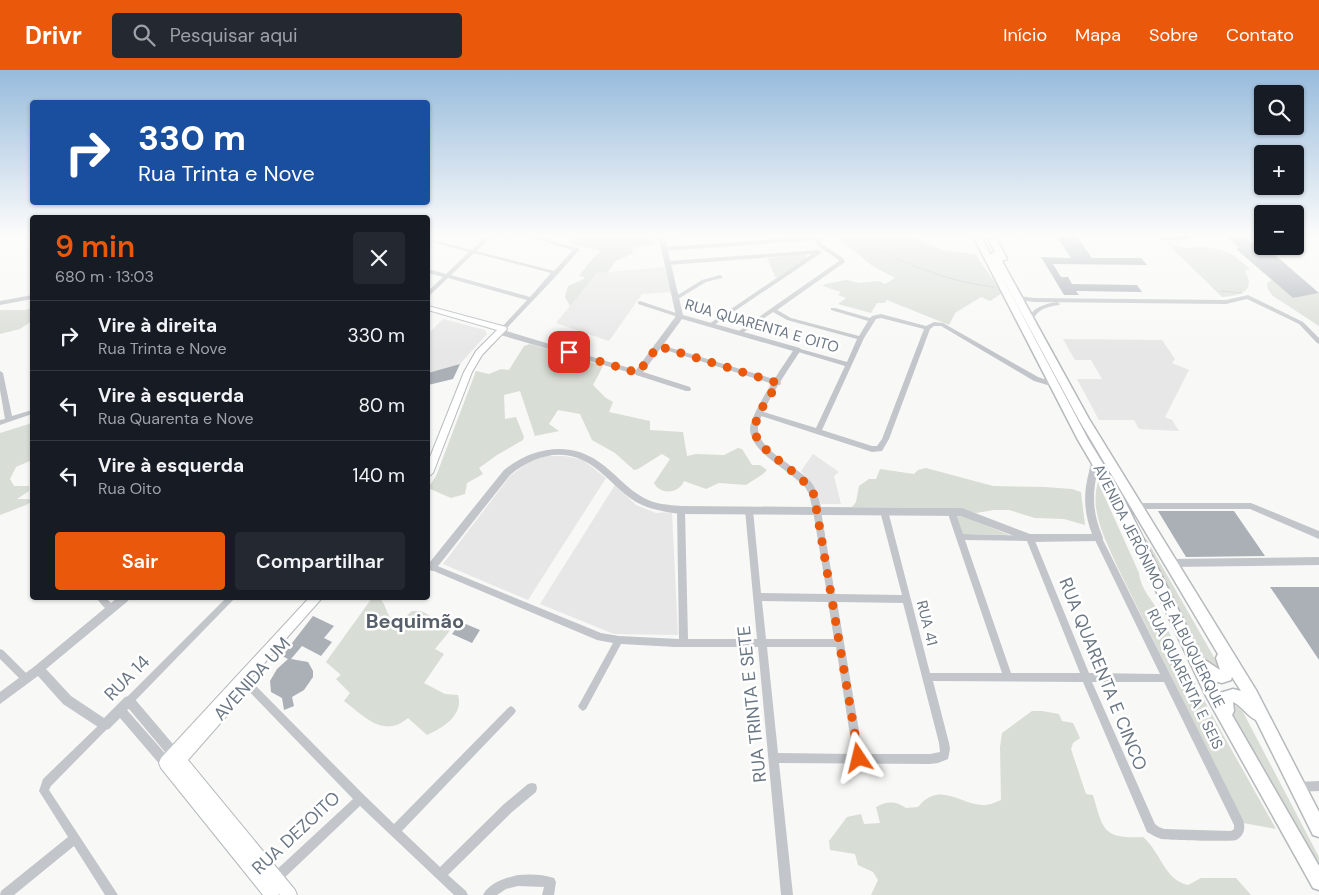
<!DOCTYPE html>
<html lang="pt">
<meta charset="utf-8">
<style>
:root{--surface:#171b24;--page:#242831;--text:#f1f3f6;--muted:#9ea1a6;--line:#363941;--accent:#ea580c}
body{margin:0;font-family:"DM Sans",sans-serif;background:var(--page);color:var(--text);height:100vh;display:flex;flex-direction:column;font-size:19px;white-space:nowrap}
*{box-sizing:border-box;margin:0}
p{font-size:16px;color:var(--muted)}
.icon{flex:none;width:28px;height:28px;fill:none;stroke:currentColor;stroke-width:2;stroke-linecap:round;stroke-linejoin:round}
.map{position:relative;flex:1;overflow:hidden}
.drawer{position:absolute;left:30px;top:145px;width:400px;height:385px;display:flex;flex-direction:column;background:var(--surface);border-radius:5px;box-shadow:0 1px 4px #0004}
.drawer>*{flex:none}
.hud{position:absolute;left:30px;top:30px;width:400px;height:105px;border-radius:5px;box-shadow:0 1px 4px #0004;background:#1a4fa0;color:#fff;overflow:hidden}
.fabs{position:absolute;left:1254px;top:15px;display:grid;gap:10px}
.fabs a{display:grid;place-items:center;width:50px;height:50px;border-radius:5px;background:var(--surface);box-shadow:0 1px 4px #0004;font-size:25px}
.pin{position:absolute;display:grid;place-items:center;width:42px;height:42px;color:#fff;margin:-21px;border-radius:10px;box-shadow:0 2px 8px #0006}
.me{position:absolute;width:55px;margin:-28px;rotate:350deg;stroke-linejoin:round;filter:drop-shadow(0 0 4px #0008)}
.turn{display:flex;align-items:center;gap:18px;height:105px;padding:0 25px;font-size:22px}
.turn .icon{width:65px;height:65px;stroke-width:2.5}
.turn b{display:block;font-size:35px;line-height:42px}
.round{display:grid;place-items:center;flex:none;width:52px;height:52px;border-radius:5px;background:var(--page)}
.headline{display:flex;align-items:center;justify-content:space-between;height:85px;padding:0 25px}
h1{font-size:30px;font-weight:600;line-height:38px;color:var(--accent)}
.button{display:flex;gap:10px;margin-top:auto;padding:10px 25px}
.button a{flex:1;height:58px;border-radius:5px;background:var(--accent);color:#fff;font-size:20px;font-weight:600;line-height:58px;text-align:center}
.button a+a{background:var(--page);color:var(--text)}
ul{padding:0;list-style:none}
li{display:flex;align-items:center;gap:15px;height:70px;padding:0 25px;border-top:1px solid var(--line)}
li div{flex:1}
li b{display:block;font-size:19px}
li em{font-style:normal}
header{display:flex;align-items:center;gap:30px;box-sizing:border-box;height:70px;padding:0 25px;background:var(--accent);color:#fff}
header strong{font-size:24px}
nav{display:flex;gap:28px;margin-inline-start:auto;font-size:18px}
.search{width:350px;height:45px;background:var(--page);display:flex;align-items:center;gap:12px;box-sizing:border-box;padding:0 18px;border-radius:5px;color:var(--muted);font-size:19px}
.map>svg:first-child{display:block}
.built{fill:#e6e7e6}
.green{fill:#d8ddd5}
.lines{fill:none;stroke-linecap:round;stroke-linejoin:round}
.stream{stroke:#bdc5cb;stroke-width:1}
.building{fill:#aab0b6}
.secondary-casing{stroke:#b5b9bd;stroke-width:2}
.primary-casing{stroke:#b6b9bd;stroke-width:3}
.minor{fill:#c2c5c9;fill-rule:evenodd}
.tertiary{fill:#c2c5c9;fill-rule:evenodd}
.secondary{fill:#fff;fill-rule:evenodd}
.primary{fill:#fff;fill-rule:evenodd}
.route{stroke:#ea580c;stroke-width:9;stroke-dasharray:0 16.2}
.labels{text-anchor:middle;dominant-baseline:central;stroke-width:5;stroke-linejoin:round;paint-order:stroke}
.street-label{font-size:15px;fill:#6a7784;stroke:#fff}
.near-street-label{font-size:18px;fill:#6a7784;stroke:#fff}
.district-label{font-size:20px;font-weight:bold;fill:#57606a;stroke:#fff}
</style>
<header>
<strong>Drivr</strong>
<div class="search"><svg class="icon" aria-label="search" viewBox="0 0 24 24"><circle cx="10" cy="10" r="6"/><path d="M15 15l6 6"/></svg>Pesquisar aqui</div>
<nav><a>Início</a><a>Mapa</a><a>Sobre</a><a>Contato</a></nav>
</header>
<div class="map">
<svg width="1319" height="825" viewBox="0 0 1319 825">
<rect width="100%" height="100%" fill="#f8f8f6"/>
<g class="built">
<path d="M665,197L671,222L642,224L609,271L556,253L597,203Z"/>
<path d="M443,249L485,260L487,264L460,294L428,303V264Z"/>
<path d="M1063,269L1162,270L1175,289L1172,293L1189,300L1165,347L1172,350L1179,361L1139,359L1134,350H1099L1077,309H1102L1091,290H1075Z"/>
<path d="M813,384L839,402L834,406L841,434H821L816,420L801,401Z"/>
<path d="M545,386H565L583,390L606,408L528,530L443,494L510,406L529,392Z"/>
<path d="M615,415L636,435L656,443L672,442L678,565L614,564L540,534Z"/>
</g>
<g class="green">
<path d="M576,164H640L655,172L652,175L633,177L632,184L616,191L608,202L597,203L570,236L565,227L568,216L584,209L585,207L579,206C586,197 592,188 601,181L571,174Z"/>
<path d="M834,164H900L917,168L942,180L975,184L1002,223L990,231L981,227L955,243L949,255L887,230L885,233H877L871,243L838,234L846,228L838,225L841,222L823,216L825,214L846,210L859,213L879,211L885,214L895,208L871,195Z"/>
<path d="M1168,174L1184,178L1204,177L1222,180L1233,185L1250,199L1245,201C1256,222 1240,226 1222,227Z"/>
<path d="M806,184L807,188L776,208L767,188Z"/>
<path d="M1272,210L1293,228L1319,223V256L1273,226C1269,221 1267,219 1267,213Z"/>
<path d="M32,238V251L20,259L0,264V240H25Z"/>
<path d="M530,274L603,296L593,315L606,328L613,332L609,342L650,351V360L683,362L687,386L696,384L724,385L738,378L742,379L752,395H760L767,400L763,404L746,415L719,413L706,419L684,411C679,424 660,425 654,413L670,389L662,384L638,399L634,400L615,383L592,370L580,344L558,340L549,354L559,361L535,366L520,321L504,325L505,349L516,347L524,367L523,370L497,385L479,398L483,404L467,413L465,424L451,428L428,418L436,406L476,301L489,304L501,299L509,300L524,276Z"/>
<path d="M32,353V390L16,397L10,409L14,416H29V421L17,429H29L31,432L26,435L0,445V363Z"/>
<path d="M926,398L993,416L1045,417L1072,419L1081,422L1085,455L1064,449L1035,448L1009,440H994L976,443L958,438L852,437L856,432L859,416L869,409H876L880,399L914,404L918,400Z"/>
<path d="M1098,412L1139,503C1141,521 1154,531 1161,546C1196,619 1237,689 1276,759L1243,753L1118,498C1106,471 1089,441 1098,412Z"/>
<path d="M955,445H961L1009,465L962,464Z"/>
<path d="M1139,462L1147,470L1219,596V600L1205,592Z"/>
<path d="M372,528H379C388,536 384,544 397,554L412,541H421L453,557L435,579L444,584L424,613L445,624L458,625C464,645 443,658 427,665L408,648C384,669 364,646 344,631L350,623L336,609L341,605L326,592Z"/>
<path d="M1231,635L1237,636L1243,642L1319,787V804L1229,642Z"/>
<path d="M1032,641H1042L1059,644L1062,651L1073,653L1080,668L1073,673L1071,679L1086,724L1093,725C1103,760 1103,769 1143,767C1161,782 1164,810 1188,815L1201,808H1236L1251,825H871L878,810L873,802L858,795L855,784L830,780L829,771L847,747L861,744L864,754L880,753L876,737C888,731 895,731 906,738L918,737C939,711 958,733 982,735C988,736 996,732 1001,730L1000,677L1002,663Z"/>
</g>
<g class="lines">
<g class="stream">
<path d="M852,164C896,191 943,211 994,217"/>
<path d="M1221,221L1242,223"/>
</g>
</g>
<g class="building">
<path d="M1055,164H1075L1092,188H1141L1147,195L1053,194L1061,207H1068L1072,214L1137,215L1142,222L1076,221L1079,225H1064L1041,187L1071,188Z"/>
<path d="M1157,164H1190V169L1163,170Z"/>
<path d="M1224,164H1242L1252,173L1260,172L1319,223L1293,228L1236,179L1240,178Z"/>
<path d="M460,294L453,309L428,315V303Z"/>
<path d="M1158,441H1234L1265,486L1186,487Z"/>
<path d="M1270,517H1319V590L1279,530Z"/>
<path d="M313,546L334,556L324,568L332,572L321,586L302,576L291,589L308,592L313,601V607L304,620L292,627L294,636L284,640L282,628L271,622L270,611L277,599L288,589L282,586Z"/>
<path d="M461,552L480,560L472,573L452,564Z"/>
</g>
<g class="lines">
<defs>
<g id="secondary">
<path d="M428,236L506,257L507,259L482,285L472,302L433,403L428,407V392L464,302L476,281L497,260L428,240Z"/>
<path d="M309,528H322L230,632L233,637L231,641L188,690L295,820L297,825H280L278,823L279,825H263L161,698L159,693L161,688Z"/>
</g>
<path id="primary" d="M972,164H980L990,184L995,182L986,164H994L1007,189L1002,191L1089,349L1256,620L1319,742V767L1313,765L1256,650C1247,646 1242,636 1233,632L1234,641L1232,645L1319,796V820L1313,818L1206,626L1111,426L1078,370ZM993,190L1079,350L1218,584L1216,588L1220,600L1202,588L1122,425L1088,369ZM1232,607L1241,621L1233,619L1220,623L1214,611L1222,613L1231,610Z"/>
</defs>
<use href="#secondary" class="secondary-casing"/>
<use href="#primary" class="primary-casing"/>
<g class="minor">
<path d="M488,164H494L476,181L554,201L573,180L518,164H528L580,179L558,204L505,260L503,261L500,259L501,258L527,230L448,208L430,225L428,226V221L443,207L428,203V199L446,204L469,182L428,171V169L472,180ZM474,183L551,203L530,227L451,205Z"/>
<path d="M675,164H697L694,166L662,169L659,167L662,165Z"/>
<path d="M809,164H815L823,175L843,188L845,192L777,240L791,248L859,266L868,251L831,240V238H835L870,248L872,246L881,244L926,256L934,252L943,253L1038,307L1056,313L1057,315L1054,317L1034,311L941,256H934L930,259L889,369L882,381L872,382L758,345L757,343L758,341H760L816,358L845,296L795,281L794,280L797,278L847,292L857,269L787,250L773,242L741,264H737L736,263L839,191V190L819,177L814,170L664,181L661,179L664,177L811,167ZM881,248L924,259L882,369L877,376H872L822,360L864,268L876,249Z"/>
<path d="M819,180L822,182L821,183L711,257L709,256V254L812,184L668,195L665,193L668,191Z"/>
<path d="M720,205L723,207L722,208L706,212L678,229H674L673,228L702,210Z"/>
<path d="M32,225V229L0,235V231Z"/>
<path d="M1248,225L1303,252L1319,268V274L1317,273L1299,254L1247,229L1226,234L1034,232L1019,230L1016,228L1019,226L1034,228L1226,230Z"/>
<path d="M640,231L682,245L683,246L682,247H678L638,234V232Z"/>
<path d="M1057,232L1060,234L1059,235C1046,237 1038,239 1032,251L1030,252L1027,250C1033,237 1044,234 1057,232Z"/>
<path d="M658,274L780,311L781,313L780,315H776L656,277L655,276Z"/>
<path d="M0,301L3,303L12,346L32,340V344L0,355V350L5,349L0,320Z"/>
<path d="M636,301H640L690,317L691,319L690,321H686L636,305L635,303Z"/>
<path d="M681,437L684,438L685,440L688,569H757L745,440L746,438H752L753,440L761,523L827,524L813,441L814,439H820L821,441L835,524L902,525L880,441L881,439H887L888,441L930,603H1002L947,441L948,439H954L955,441L963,464L1033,466L1089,603L1160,604L1094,468L1095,466L1098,465L1101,466L1243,750C1246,758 1244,766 1236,770C1231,772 1169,770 1161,769C1156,767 1152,765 1147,762L1083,612L933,611L949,673L950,679L948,689L938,693L930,694L779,693L793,825H781L758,577H675L621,574L586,639L583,641L580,639L578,636L580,633L613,573L597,570L429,499L428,497L429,495L432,494L435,495L601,563L619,566L679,569L677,440L678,438ZM965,470L1027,471L1080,603H1011ZM762,531L828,532L834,569H766ZM837,532L903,533L939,673L940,682L930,684H863ZM767,577H836L853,684L778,683ZM1092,612H1164L1234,755V759L1231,761L1164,759L1159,757L1155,754Z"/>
<path d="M97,528H106L116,538L115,541C108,543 100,534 97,528Z"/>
<path d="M226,528H235L132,634L129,635L126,634L124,631L126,628Z"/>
<path d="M0,579L3,580L29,606L31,609L29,612L26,613L23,612L0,589Z"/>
<path d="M243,605L246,606L364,725L394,754L508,638L511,636L514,638L516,641L514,644L402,761L440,797L504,734L528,714L532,713L536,714L537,718L536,722L512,742L448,805L466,821L468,825H454L360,736L280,812L276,814L272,812L270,808L272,804L353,729L240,612L238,609L240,606Z"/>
<path d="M105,650L108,652L110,655L108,658L51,716L49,720L118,825H105L74,776L14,825H0L1,821L68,767L39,721L43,709L102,652Z"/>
<path d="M1319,711V721L1296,722L1292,721L1291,717L1292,713L1296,712Z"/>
<path d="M518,805C529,804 543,804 554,808L556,812L554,825H542L544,817L518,816L506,819L497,825H483C489,813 505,808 518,805Z"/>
</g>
<g class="tertiary">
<path d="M658,164H664L683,245L800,278L801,280C791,295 759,342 758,358C757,380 798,397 811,412C817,420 819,429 821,437L962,438L1030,464H1092C1084,443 1083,424 1089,402C1090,396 1091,391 1096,389L1100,392C1092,421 1091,439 1103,468L1101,471L1030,472L961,446L681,444C666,442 650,440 636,432C621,423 609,408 594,397C567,376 535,384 510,405L435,500L432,501L428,499V491L430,492L504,400C531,378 569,370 599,392C615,403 627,419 644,428C655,434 668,435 681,436L812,437L809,424L805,417C792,404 776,395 763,383C757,377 750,368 750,359C750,344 783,296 793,281L682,249L641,305H638L497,264L496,262L500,260H503L636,300L676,246Z"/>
<path d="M1136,433H1251L1319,461V469L1250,439H1136L1133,438L1132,436L1133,434Z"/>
<path d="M1319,487V495L1170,497L1167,496L1165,493L1167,490L1170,489Z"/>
<path d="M117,528H129L128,531L46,599L71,626L104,648L125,627L129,626L133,627L178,680L180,684L178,688L174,690L170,688L129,639L127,640L170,689L172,693L170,697L166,699L162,697L120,648L109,659L105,660L101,659L63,634L38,606L0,634V622L35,596Z"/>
</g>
<use href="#secondary" class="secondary"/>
<use href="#primary" class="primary"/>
</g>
<linearGradient id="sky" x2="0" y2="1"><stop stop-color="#97bbdc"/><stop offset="0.59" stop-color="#fcfcfb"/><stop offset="1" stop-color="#fcfcfb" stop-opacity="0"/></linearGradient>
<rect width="1319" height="280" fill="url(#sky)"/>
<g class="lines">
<path class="route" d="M569,282L638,303L658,276L778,313C770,326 757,342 755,357C751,380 802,400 814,425L859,688"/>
</g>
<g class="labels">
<g class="street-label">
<text transform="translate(762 256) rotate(16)">RUA QUARENTA E OITO</text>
<text transform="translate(1159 516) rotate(63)">AVENIDA JERÔNIMO DE ALBUQUERQUE</text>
<text transform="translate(927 553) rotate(76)">RUA 41</text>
<text transform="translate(1185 609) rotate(64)">RUA QUARENTA E SEIS</text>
</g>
<g class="near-street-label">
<text transform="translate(1103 604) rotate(68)">RUA QUARENTA E CINCO</text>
<text transform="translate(127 608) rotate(-45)">RUA 14</text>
<text transform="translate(252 609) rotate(-48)">AVENIDA UM</text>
<text transform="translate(752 634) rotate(-96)">RUA TRINTA E SETE</text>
<text transform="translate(296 763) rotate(-43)">RUA DEZOITO</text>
</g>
<g class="district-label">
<text x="415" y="551">Bequimão</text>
</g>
</g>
</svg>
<div class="fabs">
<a><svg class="icon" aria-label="search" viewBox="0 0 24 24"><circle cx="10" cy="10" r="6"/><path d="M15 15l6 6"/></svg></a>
<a>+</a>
<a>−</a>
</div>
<div class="pin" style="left:569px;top:282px;background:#d93025"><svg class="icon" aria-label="arrive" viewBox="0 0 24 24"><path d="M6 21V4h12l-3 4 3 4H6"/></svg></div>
<svg class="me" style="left:859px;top:688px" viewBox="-20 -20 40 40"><path d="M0-17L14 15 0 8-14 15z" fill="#ea580c" stroke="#fff" stroke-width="4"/></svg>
<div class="hud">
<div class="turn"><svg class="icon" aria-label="right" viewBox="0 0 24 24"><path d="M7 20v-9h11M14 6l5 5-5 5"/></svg><div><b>330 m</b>Rua Trinta e Nove</div></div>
</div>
<section class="drawer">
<div class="headline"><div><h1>9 min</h1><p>680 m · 13:03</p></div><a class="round"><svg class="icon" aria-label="close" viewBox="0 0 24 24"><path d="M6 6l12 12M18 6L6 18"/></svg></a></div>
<ul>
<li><svg class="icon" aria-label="right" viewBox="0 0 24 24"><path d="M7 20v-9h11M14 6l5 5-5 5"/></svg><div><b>Vire à direita</b><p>Rua Trinta e Nove</p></div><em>330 m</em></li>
<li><svg class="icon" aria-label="left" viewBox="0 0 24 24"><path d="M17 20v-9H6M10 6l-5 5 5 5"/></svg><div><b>Vire à esquerda</b><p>Rua Quarenta e Nove</p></div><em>80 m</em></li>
<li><svg class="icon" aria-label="left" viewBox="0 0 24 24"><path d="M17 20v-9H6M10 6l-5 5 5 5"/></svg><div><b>Vire à esquerda</b><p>Rua Oito</p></div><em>140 m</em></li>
</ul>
<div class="button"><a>Sair</a><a>Compartilhar</a></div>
</section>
</div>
